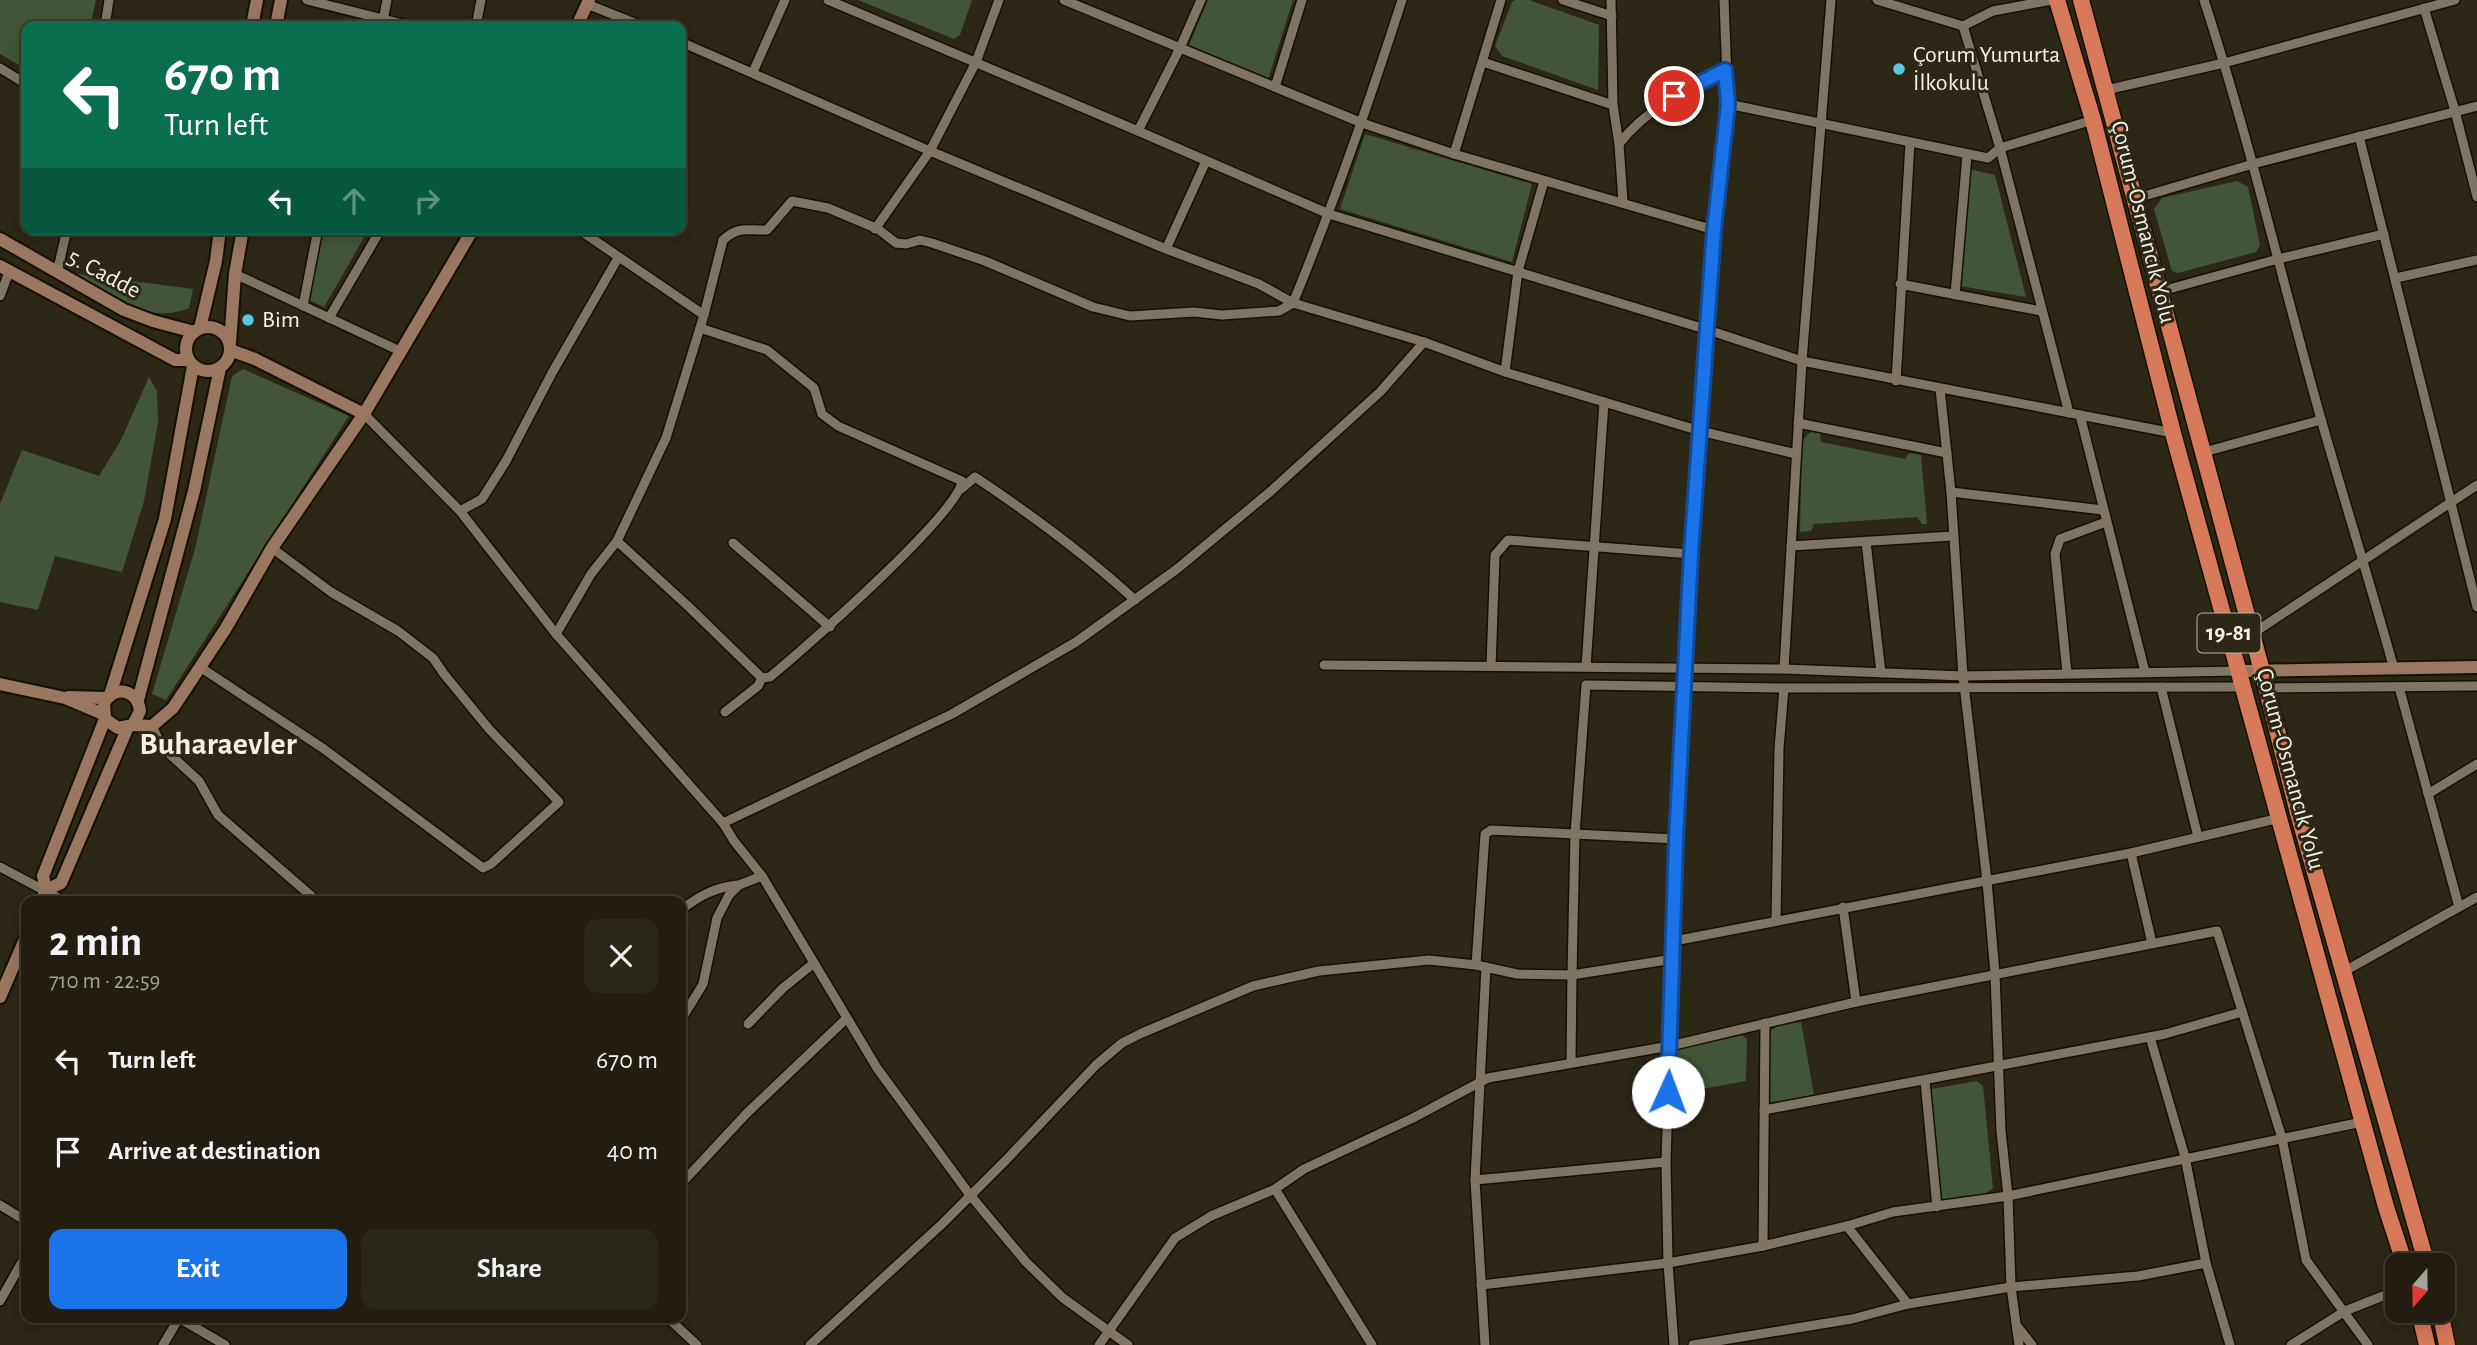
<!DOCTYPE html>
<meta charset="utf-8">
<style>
:root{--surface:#221d10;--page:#2a2619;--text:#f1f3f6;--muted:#a2a29f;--line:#3f3b30;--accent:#1a73e8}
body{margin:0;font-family:"Alegreya Sans",sans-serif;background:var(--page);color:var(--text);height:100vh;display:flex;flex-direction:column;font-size:26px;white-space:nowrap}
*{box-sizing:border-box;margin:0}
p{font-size:23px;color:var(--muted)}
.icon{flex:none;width:38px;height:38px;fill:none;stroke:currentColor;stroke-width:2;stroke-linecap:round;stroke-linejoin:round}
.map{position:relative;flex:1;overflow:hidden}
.panel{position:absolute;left:21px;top:896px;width:665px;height:427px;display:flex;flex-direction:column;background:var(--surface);border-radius:14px;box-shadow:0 4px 18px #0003,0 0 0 2px var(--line)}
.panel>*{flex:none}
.banner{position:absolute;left:21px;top:21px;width:665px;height:214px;border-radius:14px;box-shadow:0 4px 18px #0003,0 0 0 2px var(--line);background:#0b6e4f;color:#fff;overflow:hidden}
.needle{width:46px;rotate:200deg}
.buttons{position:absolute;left:2385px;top:1253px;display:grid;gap:14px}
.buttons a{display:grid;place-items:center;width:70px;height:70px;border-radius:14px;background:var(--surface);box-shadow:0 4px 18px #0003,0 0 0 2px var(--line);font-size:35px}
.pin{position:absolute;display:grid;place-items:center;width:60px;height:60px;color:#fff;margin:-30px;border:4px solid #fff;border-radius:50%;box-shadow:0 2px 7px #0007}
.me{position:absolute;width:77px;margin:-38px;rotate:2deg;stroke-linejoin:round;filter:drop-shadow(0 0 5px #0008)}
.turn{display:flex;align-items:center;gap:24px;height:147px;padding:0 28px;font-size:32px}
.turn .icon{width:91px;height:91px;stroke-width:2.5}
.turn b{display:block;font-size:49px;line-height:60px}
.lanes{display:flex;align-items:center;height:66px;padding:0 28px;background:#0003;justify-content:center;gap:35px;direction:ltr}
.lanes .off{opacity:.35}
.round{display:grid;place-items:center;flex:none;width:74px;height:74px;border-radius:14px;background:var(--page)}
.head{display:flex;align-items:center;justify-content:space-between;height:119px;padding:0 28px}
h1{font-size:42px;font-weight:600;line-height:52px}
.action{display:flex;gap:14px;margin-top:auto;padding:14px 28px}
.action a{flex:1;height:80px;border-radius:14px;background:var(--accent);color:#fff;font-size:28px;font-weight:600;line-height:80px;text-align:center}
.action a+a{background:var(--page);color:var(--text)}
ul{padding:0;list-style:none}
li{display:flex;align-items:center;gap:21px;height:91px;padding:0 28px}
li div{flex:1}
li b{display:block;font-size:26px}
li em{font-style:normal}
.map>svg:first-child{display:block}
.green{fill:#425637}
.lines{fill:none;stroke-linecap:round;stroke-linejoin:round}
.street-casing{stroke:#161002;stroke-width:12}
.secondary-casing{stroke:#161002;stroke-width:16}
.highway-casing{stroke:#161002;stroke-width:19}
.street{stroke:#7e7663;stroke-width:9}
.secondary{stroke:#997761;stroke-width:12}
.highway{stroke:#d7795b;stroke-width:16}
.route-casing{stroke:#114b97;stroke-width:18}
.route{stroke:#1a73e8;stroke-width:12}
.poi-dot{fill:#59c8e5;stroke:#2d2716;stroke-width:2.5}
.labels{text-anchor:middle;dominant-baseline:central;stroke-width:6;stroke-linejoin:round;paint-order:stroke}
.shield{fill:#2d2716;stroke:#b9b4a8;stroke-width:2}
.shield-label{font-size:23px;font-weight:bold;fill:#f5f1e6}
.poi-label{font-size:24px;fill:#f5f1e6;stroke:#2d2716;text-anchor:start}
.street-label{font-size:24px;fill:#f5f1e6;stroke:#2d2716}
.district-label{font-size:32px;font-weight:bold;fill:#f5f1e6;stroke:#2d2716}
</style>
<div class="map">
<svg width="2477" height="1345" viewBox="0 0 2477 1345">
<rect width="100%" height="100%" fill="#2d2716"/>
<g class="green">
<path d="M0,0H96L90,26H26V69L0,54Z"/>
<path d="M858,0H972L960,35L954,39Z"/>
<path d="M1208,0H1293L1268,80L1189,45Z"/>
<path d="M1515,0H1529L1599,25L1598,90L1502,56L1495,46L1512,2Z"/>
<path d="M1365,134L1532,184L1512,262L1340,209Z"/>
<path d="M1969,169L1995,175L2026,297L1960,286Z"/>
<path d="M2237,181L2248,187L2260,245L2256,252L2178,273L2172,271L2154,209L2162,198Z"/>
<path d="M322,229H369L324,307L307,299Z"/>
<path d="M71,273L193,289L189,308C146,326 107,294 71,273Z"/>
<path d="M243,369L349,416L166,700L152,694L195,549L232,376Z"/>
<path d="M149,377L157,391L158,422L144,501L122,572L55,556L38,610L0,602V504L22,450L99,476L121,440Z"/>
<path d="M1811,432L1820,433L1821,442L1905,459L1909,453L1921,455L1927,524H1922L1917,517L1814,524L1811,531L1800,532L1802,440Z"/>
<path d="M1801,1022L1814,1095L1772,1103L1766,1097L1768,1034L1776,1026Z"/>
<path d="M1742,1035L1747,1039L1746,1081L1674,1094V1057L1680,1049Z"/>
<path d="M1977,1081L1983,1086L1993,1188L1984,1195L1936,1203L1928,1098L1932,1089Z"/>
</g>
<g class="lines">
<defs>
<g id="street">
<path d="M307,0L411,26"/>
<path d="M828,0L1138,131L1329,214L1708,330L1802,361L2173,433"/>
<path d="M1064,0L1362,123L1454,154L1714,230"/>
<path d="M1563,0L1612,16"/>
<path d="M1611,0L1613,105L1619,144L1623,202"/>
<path d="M1877,0L1963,26L1993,11L2052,0"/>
<path d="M2204,0C2249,138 2282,280 2321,419C2345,503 2371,586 2394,669"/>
<path d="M587,4L642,26"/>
<path d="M2424,8L2455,111L2477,197"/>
<path d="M383,21L387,0"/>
<path d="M105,26L109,0"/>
<path d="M476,26L481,0"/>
<path d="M1963,26L2000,148L2069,413"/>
<path d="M681,42L930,151L976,62L999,0"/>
<path d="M1483,62L1613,105"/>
<path d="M0,68L26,84"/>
<path d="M753,72L785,0"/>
<path d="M1275,87L1302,0"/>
<path d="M2106,90L2224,63L2455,0"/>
<path d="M1728,104L1988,158L2000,148L2093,120"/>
<path d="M1138,131L1180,48L1201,0"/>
<path d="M2359,136L2477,607"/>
<path d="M1619,144C1647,108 1685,90 1725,70"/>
<path d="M1454,154L1501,0"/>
<path d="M2134,199L2253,164L2477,106"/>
<path d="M578,229L704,315"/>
<path d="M875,229L930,151L1166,249L1259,284L1293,303L1424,342L1505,372L1700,431L1796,454"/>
<path d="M1166,249L1206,161"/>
<path d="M57,273L67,229"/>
<path d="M235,274L402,352"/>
<path d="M2396,278L2477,260"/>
<path d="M1900,284L2041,311"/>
<path d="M2158,292L2278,259L2384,234"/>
<path d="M1955,295L1967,155"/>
<path d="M0,296L9,272"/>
<path d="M303,306L318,229"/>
<path d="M329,318L381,229"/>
<path d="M1505,372L1518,271L1544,181"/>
<path d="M1896,381L1910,143"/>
<path d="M1940,389L1951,492L1963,676L1987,881L1995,974L2001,1131L2008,1196L2011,1287L2019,1345"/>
<path d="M364,414L460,511L556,634L723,823L952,714L1076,642L1177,569L1271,491L1380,392L1424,342"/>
<path d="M2080,415L2145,672"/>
<path d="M1798,423L1947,453"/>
<path d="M2204,452L2321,420"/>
<path d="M961,489L975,477C1032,515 1085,554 1135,600"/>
<path d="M1951,492L2103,510"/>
<path d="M460,511L482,499L506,461L552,373L618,258"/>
<path d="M617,541L689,607L762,678L770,677C803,650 959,513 962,481L838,426L822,414L814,388L767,350L700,328"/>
<path d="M1866,542L1881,673"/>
<path d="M733,543L830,627"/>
<path d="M1791,546L1953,536"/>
<path d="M556,634L591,574L617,541L666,438L704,315L723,240C739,225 748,231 767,230L792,201L828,208L878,229L896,243L906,244L920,240L932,243L985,261L1093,307L1130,316L1194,312L1222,315L1279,311L1293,303C1334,203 1369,103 1402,0"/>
<path d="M2252,634L2477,485"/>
<path d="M1324,665L1784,669L1963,676L2239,671"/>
<path d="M1491,666L1495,555L1508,540L1691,554"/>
<path d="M200,667L324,749L483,868L491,864L559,802L489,729L444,674L433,658L398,631L331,592L272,548"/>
<path d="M1586,667L1604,402"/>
<path d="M1784,669L1802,361L1831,0"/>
<path d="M2067,673L2055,554L2060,539L2106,522"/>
<path d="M2161,687L2198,837"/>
<path d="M2399,687L2459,907"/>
<path d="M1784,688L2244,687"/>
<path d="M2267,688L2477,686"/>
<path d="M725,712L758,686L762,678"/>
<path d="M152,726L162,747L199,781L218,815L317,901"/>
<path d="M2428,794L2477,764"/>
<path d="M2131,853L2152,943"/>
<path d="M0,867L64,901"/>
<path d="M762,876L877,1068L970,1195L1026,1262L1063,1298L1128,1345"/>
<path d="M1843,907L1856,1002"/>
<path d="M681,910C699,896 715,887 739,885"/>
<path d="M1674,941L2131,853L2280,818"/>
<path d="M1476,965L1485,834L1491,830L1676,839"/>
<path d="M2343,972L2477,897"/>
<path d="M681,1020L703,984L717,918L729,895L739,885L762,876L734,841L723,823"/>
<path d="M748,1024L783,988L814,963"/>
<path d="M2150,1037L2185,1157L2206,1263L2230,1345"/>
<path d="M1571,1063L1572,975L1673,959"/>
<path d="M1925,1081L1937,1207"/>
<path d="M1764,1110L2165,1034L2242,1012"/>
<path d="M1475,1180L1666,1162"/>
<path d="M681,1184L747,1113L847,1018"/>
<path d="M0,1205L26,1221"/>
<path d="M1847,1226L1908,1304"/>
<path d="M1763,1246L1765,1023"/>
<path d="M1481,1285L1668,1263L1763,1246L1847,1226L1893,1212L2008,1196L2362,1122"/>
<path d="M0,1301L26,1255"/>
<path d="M179,1318L225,1345"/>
<path d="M668,1318L697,1345"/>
<path d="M2017,1326L2032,1345"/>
<path d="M163,1345L179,1318"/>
<path d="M810,1345L942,1224L1007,1159L1096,1065L1122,1043L1142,1033L1253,986L1319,971L1429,960L1476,965L1517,974L1572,975L1575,834L1586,685L1784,688L1779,749L1776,921"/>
<path d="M1099,1345L1175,1238L1211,1216L1275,1189"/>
<path d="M1372,1345L1275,1189L1304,1169L1413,1118L1488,1078L1670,1046L1856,1002L2217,931L2282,1138L2306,1260L2368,1345"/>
<path d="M1485,1345L1475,1180L1486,967"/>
<path d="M1674,1345L1668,1263L1666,1162L1676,839L1691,554L1714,230L1728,104L1724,0"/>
<path d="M1693,1345L1852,1319L1908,1304L2011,1287L2138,1276L2206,1263"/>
<path d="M2291,1345L2345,1311L2398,1290"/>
</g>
<g id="secondary">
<path d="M252,26L257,0"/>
<path d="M276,26L281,0"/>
<path d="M577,26L589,0"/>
<path d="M0,239L124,310L153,321L194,332"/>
<path d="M0,266L175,360H188"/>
<circle cx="208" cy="349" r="22"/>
<path d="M200,328L216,261L220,229"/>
<path d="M230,343L235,274L243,229"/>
<path d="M230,350L255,359L364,414"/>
<path d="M2239,671L2477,667"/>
<path d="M0,684L65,698L103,714"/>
<path d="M110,695L165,519L193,366"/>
<path d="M68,697L106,698"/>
<path d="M138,700L194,491L220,368"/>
<path d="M133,725L152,726L173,708L226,628L272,548L364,414L473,229"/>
<path d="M46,890L61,883L128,727"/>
<path d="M41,901L46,890L43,876L105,719L104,703C115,684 138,690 140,711L133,725L118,728L105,719"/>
<path d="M0,997L26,937"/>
</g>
<g id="highway">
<path d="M2057,0L2093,120L2173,433L2386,1207L2405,1265"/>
<path d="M2081,0L2262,671L2298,813L2427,1265"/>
<path d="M2419,1311L2427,1345"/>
<path d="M2440,1311L2447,1345"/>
</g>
</defs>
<use href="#street" class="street-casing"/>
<use href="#secondary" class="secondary-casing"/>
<use href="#highway" class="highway-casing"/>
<use href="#street" class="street"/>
<use href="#secondary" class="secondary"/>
<use href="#highway" class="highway"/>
</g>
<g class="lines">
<defs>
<path id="route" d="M1668,1092L1676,839L1691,554L1714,230L1728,104L1725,70L1674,96"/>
</defs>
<use href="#route" class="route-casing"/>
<use href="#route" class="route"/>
</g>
<g class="poi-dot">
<circle cx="1899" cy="69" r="7"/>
<circle cx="248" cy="320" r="7"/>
</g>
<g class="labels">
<rect class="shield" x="2197.5" y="613.5" width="63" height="39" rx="5"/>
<g class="shield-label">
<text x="2229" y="633">19-81</text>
</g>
<g class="poi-label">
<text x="1913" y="55">Çorum Yumurta<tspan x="1913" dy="28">İlkokulu</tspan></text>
<text x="262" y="320">Bim</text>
</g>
<g class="street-label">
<text transform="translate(2143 222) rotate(76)">Çorum-Osmancık Yolu</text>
<text transform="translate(104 274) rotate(28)">5. Cadde</text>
<text transform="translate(2290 769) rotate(75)">Çorum-Osmancık Yolu</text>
</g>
<g class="district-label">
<text x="218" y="744">Buharaevler</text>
</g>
</g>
</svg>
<div class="buttons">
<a><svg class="needle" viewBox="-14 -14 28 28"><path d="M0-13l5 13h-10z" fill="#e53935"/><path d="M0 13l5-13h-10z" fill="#a2a29f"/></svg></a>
</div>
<div class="pin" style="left:1674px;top:96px;background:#d93025"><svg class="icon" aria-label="arrive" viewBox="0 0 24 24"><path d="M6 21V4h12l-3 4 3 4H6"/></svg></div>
<svg class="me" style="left:1668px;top:1092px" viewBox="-20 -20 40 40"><circle r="19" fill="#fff"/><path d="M0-13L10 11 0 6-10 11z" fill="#1a73e8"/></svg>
<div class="banner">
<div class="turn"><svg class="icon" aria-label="left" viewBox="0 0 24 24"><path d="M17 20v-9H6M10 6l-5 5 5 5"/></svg><div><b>670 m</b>Turn left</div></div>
<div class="lanes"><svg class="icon" aria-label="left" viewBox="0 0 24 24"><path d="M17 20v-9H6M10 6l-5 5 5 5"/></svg><svg class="icon off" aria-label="ahead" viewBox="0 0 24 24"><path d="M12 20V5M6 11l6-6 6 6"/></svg><svg class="icon off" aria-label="right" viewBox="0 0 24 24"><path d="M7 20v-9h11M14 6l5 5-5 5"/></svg></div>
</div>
<section class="panel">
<div class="head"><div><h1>2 min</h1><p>710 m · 22:59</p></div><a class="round"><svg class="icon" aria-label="close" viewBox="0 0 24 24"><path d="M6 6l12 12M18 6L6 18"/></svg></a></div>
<ul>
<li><svg class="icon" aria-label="left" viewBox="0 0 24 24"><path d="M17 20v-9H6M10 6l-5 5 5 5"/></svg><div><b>Turn left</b></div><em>670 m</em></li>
<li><svg class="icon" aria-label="arrive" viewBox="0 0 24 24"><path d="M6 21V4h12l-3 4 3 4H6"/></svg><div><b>Arrive at destination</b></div><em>40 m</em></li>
</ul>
<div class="action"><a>Exit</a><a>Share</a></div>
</section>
</div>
